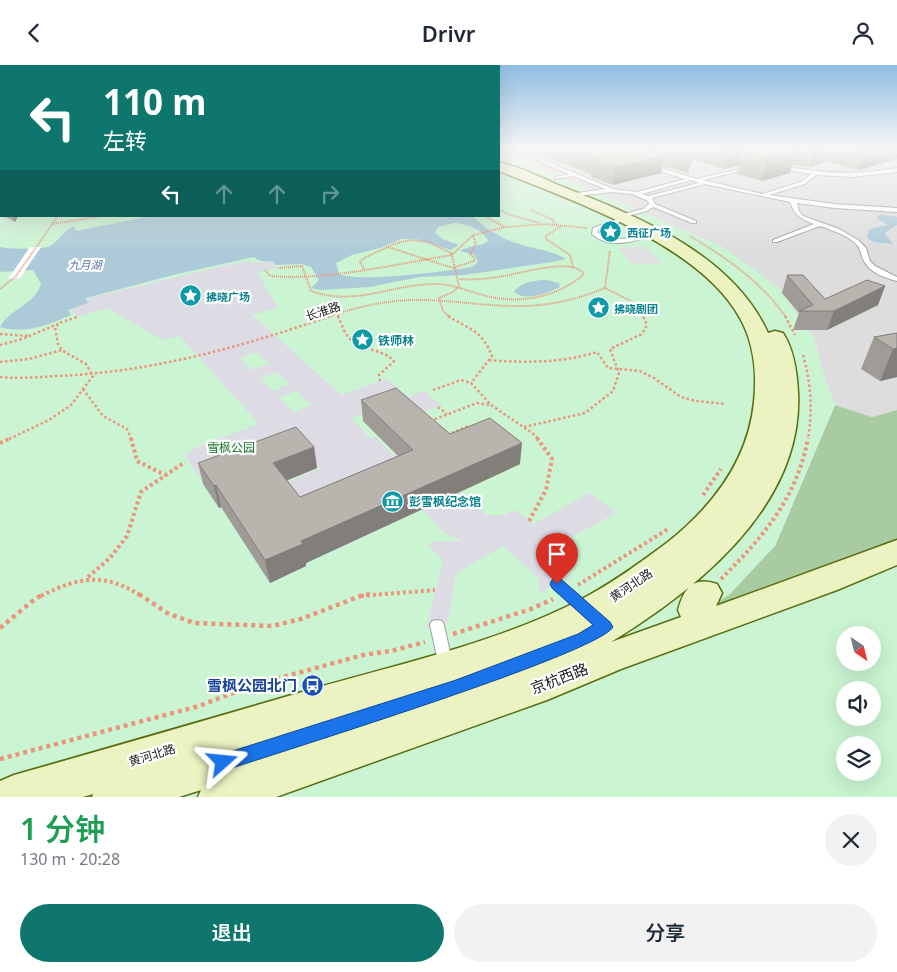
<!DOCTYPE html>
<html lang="zh">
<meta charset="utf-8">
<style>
:root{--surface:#fff;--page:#f2f2f3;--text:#1f2937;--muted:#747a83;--accent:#0f766e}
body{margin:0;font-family:"Noto Sans","Noto Sans SC",sans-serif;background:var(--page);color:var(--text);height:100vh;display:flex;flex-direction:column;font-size:19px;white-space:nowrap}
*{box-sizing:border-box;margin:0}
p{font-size:16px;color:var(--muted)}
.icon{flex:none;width:28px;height:28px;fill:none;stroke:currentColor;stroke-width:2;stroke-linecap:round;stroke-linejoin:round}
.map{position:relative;height:732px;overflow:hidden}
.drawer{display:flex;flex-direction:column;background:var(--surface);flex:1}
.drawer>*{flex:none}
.banner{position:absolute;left:0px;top:0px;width:500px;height:152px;box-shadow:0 5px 20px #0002;background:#0f766e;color:#fff;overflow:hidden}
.needle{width:32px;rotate:145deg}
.tools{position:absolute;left:836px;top:561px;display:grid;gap:10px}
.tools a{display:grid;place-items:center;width:45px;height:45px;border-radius:50%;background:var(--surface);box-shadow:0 5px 20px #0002;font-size:25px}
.pin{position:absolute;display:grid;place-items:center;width:42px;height:42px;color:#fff;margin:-51px -21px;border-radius:50% 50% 50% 0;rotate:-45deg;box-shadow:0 0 5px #0007}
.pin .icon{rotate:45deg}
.me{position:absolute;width:55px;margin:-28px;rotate:72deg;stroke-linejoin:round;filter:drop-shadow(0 0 4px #0008)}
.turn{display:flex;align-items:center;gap:18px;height:105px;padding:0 20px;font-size:22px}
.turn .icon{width:65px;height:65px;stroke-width:2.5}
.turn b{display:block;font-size:35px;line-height:42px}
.lanes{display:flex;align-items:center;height:48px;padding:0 20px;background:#0003;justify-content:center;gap:25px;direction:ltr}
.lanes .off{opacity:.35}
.round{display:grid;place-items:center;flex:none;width:52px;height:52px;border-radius:26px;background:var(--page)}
.overview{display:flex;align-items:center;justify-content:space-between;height:85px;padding:0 20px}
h1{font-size:30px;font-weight:600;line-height:38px;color:#1e9e55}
.action{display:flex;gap:10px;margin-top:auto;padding:10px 20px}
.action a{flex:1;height:58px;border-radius:30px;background:var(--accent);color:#fff;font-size:20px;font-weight:600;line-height:58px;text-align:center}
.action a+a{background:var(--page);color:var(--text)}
header{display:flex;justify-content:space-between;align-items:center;height:65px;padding:0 20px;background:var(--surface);font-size:22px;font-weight:600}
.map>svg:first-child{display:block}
.residential{fill:#dedddd}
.forest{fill:#a8cba1;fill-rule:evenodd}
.park{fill:#caf4d2;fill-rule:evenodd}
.parking{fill:#e0e0e0}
.plaza{fill:#dddce5;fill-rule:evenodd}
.water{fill:#adcad8;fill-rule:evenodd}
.pier{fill:#fff}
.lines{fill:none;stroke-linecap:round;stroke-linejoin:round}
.lane-casing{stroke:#a1a1a1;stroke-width:2}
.secondary-casing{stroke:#596e11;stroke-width:3}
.path-far3{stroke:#ec957d;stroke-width:2;stroke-dasharray:1 1;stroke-linecap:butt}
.path-far2{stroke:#ec957d;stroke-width:2.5;stroke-dasharray:2.5 2.5;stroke-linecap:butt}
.path-far1{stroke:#ec957d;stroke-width:4;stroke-dasharray:3 3;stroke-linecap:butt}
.path{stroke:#ec957d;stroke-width:4.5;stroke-dasharray:4 4;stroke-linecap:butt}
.lane{fill:#fff;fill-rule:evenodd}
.secondary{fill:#ebf3c2;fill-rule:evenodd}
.wall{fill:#9f9b96}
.shaded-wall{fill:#827e7a}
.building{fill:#b9b4ae;stroke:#827e7a}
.route{fill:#1a73e8;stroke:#114b97}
.labels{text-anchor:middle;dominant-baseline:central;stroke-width:4.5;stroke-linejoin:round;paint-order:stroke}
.far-culture-label{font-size:11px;font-weight:bold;fill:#0d838f;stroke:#fff;text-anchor:start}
.far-water-label{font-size:11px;font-style:italic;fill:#5675a7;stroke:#fff}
.street-label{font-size:12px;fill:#202020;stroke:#fff}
.culture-label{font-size:12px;font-weight:bold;fill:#0d838f;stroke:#fff;text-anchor:start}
.park-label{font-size:12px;fill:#18752a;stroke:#fff}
.near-street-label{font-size:15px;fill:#202020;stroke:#fff}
.near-transit-label{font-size:15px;font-weight:bold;fill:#164399;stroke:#fff;text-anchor:end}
</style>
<header><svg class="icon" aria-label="back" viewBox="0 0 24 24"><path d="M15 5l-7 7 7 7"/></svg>Drivr<svg class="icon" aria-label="person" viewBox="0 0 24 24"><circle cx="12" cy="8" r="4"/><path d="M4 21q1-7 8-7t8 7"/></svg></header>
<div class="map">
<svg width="897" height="732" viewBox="0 0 897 732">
<rect width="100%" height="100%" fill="#f0eee8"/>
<path class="residential" d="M499,83H897V345L872,352L835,340L825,313L723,182L499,86Z"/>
<path class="forest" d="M835,340L872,352L897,345V732H255L775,481ZM845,570H872V598H845ZM845,625H872V652H845ZM845,680H872V708H845Z"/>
<path class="park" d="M499,86L723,182L779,223L814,273L825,313L835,340L775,481L730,529L620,601L897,493V732H0V133L1,151H499ZM845,570H872V598H845ZM845,625H872V652H845ZM845,680H872V708H845Z"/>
<path class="parking" d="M644,181L662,198L634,200L618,183Z"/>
<g class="plaza">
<path d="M249,195L252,198L271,196L278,203L257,207L278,243L252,250L341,330L387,314L408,332L424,326L442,340L413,351L397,337L351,353L371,374L376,372L393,390L397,388L414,404L306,450L281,420L320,403L301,382L310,378L302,369L244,390L199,412L185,390L193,387L192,384L259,359L180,271L162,275L108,243L77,252L70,243L90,236L88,233ZM257,287L269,299L251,305L240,293ZM277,307L290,319L272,326L260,313ZM297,326L311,340L293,347L279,333Z"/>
<path d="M461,427L486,450H504L516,445L533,459L590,428L616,448L542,488L560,507H565L571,511L540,528L538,512L503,481L456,508L448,558L426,564L443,496L428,479L434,476H462L443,467L423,445Z"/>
</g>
<g class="water">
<path d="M880,149L897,152V160L886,167L885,169L893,179L874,177L867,173L869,164L888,160L876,153Z"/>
<path d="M152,151H473C484,163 498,171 513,177C530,184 549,184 566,194L552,197L464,210L419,212L370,222L321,225L311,223L319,215L311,202L302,199L276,200L272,196C265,197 259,197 254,192L177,209L86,233L88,238L68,245L71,250C50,259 24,270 0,262C9,244 35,240 41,219L33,205L0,207V182C8,184 43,185 50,181C60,175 63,166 74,161L76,166ZM453,158C465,158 483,164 488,176C480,182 470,180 460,186L475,190L478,197L472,202C450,206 356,218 339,209L336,198L352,190L380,183L401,174H416L451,185L459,180L443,174L435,168L438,162Z"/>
<path d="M547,215L559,218L560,222C548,228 525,237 514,227C520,217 536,215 547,215Z"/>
</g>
<path class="pier" d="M30,182H41L20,213L8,214Z"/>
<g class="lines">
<defs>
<g id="lane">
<path d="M508,83H515L613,124L637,127L685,114L647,102L649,99L697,114L752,101V103L703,115L762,129L801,117L811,109L776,103L778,100C818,108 857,111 897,103V107L852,112L816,110L805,119L769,130L834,139L897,143V147L834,143L797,138L799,146L803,151L839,164L858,175L866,183L870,196L875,201L897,212V216C885,213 870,208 864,196C861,191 861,186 858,181C850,171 831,165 820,161L777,177H773V175L814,159C801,154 795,151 790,137L705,119L652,133L655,139L696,156V158H692L653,142L647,146L624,152L626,154L625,155L598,165V168C615,179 635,172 653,167L656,169L655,170C635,176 610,185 592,169L593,163L618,154L615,152L616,151L643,144L649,139L648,136L632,129L612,127L568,132L567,131L570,129L605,124L573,111L555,114V112L569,109ZM691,115L699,118L648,131L642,129Z"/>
<path d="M557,514L562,516L591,541L593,545L591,549L586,550L581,549L552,522L551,519L552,516Z"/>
<path d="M437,555L442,556L444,560L453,601L451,605L446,607L441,605L439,601L430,560L432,556Z"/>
</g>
<path id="secondary" d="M499,97C521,102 542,113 563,122C639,152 732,189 768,268L775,266L783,268C794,285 797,307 798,327C804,439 698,524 611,577L681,552L678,545C684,523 693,511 717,519L722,528L716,541L897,475V500L837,525L621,604L547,635L276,732H198L201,725L179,732H92L93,729L83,732H0V716L14,710C110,683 206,655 302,627C394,600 493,580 580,535C611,519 640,498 668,477C713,441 748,396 754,337C757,309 754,278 740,253C699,179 573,136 499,106Z"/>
</defs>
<use href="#lane" class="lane-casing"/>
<use href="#secondary" class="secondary-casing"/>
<g class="path-far3">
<path d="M499,144L507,149L540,158"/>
<path d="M531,145L553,155L555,160"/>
<path d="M484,151L505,162"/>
<path d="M52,159L103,151"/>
<path d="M546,159L587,163"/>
<path d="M561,161L546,171V174L570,190L573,203"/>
<path d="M690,171C727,193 761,217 786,252"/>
<path d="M388,182L453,203L474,196L475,193L470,189L476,179L473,170"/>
<path d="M278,203L302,201L311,226C356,242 391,219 435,219C452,219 467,226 483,230C518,240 557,233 584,209C571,191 517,210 498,212C485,214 472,215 459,214"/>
<path d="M364,204L360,197L364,193L394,179L410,175L428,177L453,189"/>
<path d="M265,205L270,211C326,216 396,199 452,190"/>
<path d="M605,223L631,236L643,252"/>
<path d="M0,224L16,211L58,151"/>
<path d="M338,250L339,252"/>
<path d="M328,252C359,241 391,234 425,235C467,236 512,246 554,238C572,235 588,230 605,223L610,185"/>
<path d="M450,252L443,246L439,233L453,227L459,221L452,190L473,170L506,162L546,159"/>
</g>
<g class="path-far2">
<path d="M338,251C341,258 344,267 349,273C360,286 382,283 394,296L379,310L380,317"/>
<path d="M448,251C469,264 482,265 492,291L471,318"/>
<path d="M785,251L795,270"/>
<path d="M0,269L29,271"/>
<path d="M0,280L22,274L58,259"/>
<path d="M803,290C811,318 813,345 808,374"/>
<path d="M489,295C526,298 561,298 597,287L608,303L640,306L654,313L681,332L696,336L726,339"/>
<path d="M0,297L29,294L62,285"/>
<path d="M0,312C19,314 38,312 57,311C153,307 241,282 331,251"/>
<path d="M83,324L103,351L127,364L131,374"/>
<path d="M433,325L461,315L471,318L491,340L535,370L538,374"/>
<path d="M438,342L447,349"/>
<path d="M430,356L477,338L491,340"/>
<path d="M524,362L585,348L613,326L619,308L610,284L642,269L647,260L643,251"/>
<path d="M447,370L468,361"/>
<path d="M9,374L49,355L71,340L93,311L86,299L63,286L58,279L55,263L59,258L77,252"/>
</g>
<g class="path-far1">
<path d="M131,373L137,396L165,410"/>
<path d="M0,378L11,373"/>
<path d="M703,430L721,404"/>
<path d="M529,456L546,425L552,394L537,373"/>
<path d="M88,512L110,493L127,471L141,427L185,397"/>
<path d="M721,514C763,472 797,433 808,373"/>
<path d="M578,520L668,464"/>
<path d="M41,531C78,512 105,507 141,531"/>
<path d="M361,531L435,525"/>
</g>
<g class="path">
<path d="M139,529L167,548L194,558L272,561L301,554L363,530L371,529"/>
<path d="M0,563L35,534L44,529"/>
<path d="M453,569L531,544L553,534"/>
<path d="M0,694L199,641L254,620L363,590L391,586L425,577"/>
</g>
<use href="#lane" class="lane"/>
<use href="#secondary" class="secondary"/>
</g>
<g class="wall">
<path d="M522,83H897V94L859,105L823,96L822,98L809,102L792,100L790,108L762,116L737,109L739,100L724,104L692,95L688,108L662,101L661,108L613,120L591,112V109Z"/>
<path d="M0,121H1V151H18L15,157L8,153L0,151Z"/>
<path d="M787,210L825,234L885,221L878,240L827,265H793L799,248L782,228Z"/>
<path d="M897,268V312L880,316L861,304L874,272Z"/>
<path d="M361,335L450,369L520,399L306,498V501L270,518L221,442L219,443L203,419L198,398L314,382L317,403L287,415L300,432L398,391L363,356Z"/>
</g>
<g class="shaded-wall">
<path d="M694,83L692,95L688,108L691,91Z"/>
<path d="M743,83H761L742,87L739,100L724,104L728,87Z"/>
<path d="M820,83H826L822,98L809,102L814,85Z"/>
<path d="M878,83H897V94L859,105L865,87Z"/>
<path d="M796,86L790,108L762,116L767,94Z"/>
<path d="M664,91L661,108L613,120L615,102Z"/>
<rect x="0" y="97" width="1" height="18"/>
<path d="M13,151H18L15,157Z"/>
<path d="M885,221L878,240L827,265L834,246Z"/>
<path d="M897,283V312L880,316L893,284Z"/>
<path d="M522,378L520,399L306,498V501L270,518L265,495L301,476Z"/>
<path d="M314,382L317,403L276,420L273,398Z"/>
<path d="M216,420L221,442L219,443L214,421Z"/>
</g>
<g class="building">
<rect x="0" y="83" width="1" height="14"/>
<path d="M570,83H641L664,91L615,102L593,95L599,93Z"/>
<path d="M664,83H694L691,91Z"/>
<path d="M714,83H743L728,87Z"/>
<path d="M757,83H777L796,86L767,94L742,87Z"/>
<path d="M801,83H820L814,85Z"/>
<path d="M850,83H878L865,87Z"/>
<rect x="0" y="121" width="1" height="13"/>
<path d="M787,210H803L825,234L867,215L885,221L834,246H799L813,240Z"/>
<path d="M897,268V283L893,284L874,272Z"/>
<path d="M396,323L450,369L490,353L522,378L301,476L303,479L265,495L216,420L214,421L198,398L296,362L314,382L273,398L300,432L413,385L361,335Z"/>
</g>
<linearGradient id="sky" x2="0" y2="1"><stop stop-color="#90bde2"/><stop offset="0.45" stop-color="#f8f7f5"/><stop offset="1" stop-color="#f8f7f5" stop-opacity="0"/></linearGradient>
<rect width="897" height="186" fill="url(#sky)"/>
<path class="route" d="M557,513L562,515L610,557L613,562C598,589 273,689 223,706L216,703L214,697L216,691L223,689L456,615L578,569L593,560L552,523L550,519L552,515Z"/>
<defs>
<symbol id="sight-disc" viewBox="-11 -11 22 22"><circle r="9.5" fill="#0f9aa8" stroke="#fff"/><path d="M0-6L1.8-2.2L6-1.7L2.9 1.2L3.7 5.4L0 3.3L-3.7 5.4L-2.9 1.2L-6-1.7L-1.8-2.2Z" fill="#fff"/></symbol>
<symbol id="museum-disc" viewBox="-11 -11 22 22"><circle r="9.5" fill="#0f9aa8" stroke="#fff"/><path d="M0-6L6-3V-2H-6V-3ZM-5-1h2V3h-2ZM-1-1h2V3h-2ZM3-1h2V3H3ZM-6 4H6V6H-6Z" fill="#fff"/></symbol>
<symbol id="bus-disc" viewBox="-11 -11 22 22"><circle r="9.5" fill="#1a4fb4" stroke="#fff"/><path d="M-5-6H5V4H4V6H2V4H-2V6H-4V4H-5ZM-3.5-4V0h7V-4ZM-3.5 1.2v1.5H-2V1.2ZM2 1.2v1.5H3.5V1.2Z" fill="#fff"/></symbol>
</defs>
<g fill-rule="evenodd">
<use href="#sight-disc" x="598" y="154" width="25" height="25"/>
<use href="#sight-disc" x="178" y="218" width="25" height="25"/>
<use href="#sight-disc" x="586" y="230" width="25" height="25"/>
<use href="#sight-disc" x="350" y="262" width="25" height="25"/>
<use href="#museum-disc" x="380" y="424" width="25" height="25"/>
<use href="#bus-disc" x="300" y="608" width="25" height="25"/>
</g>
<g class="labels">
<g class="far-culture-label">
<text x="627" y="167">西征广场</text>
<text x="206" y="231">拂晓广场</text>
<text x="614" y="243">拂晓剧团</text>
</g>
<g class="far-water-label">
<text x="85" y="199">九月湖</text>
</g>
<g class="street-label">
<text transform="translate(323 246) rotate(-18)">长淮路</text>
<text transform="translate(631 520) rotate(-34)">黄河北路</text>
<text transform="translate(152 690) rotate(-17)">黄河北路</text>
</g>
<g class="culture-label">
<text x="378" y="275">铁师林</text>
<text x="409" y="436">彭雪枫纪念馆</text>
</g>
<g class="park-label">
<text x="231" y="382">雪枫公园</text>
</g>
<g class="near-street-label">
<text transform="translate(559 613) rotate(-21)">京杭西路</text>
</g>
<g class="near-transit-label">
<text x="297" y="620">雪枫公园北门</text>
</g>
</g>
</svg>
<div class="tools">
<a><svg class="needle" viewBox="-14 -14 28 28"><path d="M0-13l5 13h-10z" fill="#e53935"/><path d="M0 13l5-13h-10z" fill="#747a83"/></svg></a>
<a><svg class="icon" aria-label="sound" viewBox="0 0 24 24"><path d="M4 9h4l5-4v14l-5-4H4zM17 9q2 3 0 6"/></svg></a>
<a><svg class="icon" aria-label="layers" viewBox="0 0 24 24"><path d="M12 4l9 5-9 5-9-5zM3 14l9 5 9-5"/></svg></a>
</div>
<div class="pin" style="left:557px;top:519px;background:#d93025"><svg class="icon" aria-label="arrive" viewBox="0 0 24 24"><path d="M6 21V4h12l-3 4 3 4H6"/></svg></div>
<svg class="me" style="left:223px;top:697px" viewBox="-20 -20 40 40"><path d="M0-17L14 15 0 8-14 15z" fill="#1a73e8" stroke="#fff" stroke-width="4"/></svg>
<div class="banner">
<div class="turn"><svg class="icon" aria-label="left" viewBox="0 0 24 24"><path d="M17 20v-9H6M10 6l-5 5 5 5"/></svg><div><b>110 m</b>左转</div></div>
<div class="lanes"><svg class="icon" aria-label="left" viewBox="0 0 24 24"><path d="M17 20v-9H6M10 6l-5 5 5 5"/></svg><svg class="icon off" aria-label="ahead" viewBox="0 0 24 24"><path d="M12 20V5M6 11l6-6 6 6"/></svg><svg class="icon off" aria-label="ahead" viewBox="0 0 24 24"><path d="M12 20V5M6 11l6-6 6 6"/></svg><svg class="icon off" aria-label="right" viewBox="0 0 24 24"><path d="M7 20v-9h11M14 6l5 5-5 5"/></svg></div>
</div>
</div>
<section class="drawer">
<div class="overview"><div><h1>1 分钟</h1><p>130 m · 20:28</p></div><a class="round"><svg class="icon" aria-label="close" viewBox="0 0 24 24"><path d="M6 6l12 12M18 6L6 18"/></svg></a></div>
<div class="action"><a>退出</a><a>分享</a></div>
</section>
